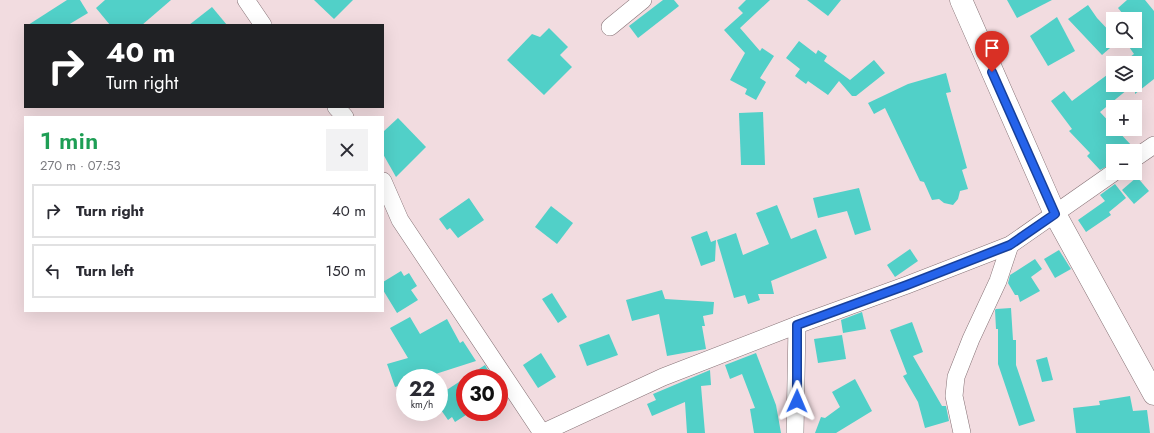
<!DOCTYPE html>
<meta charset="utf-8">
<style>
:root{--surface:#fff;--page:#f2f2f3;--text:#2b2b33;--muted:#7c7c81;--line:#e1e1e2}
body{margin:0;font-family:Jost,sans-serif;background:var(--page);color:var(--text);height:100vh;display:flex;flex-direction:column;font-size:15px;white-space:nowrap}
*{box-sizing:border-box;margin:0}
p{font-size:13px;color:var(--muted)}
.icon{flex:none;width:22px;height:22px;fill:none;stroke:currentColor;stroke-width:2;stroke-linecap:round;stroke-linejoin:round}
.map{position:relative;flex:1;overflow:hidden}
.details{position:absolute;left:24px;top:116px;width:360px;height:196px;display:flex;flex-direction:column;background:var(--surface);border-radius:0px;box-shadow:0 4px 16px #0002}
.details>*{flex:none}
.banner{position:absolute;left:24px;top:24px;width:360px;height:84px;border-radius:0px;box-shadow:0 4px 16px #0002;background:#202124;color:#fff;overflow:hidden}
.controls{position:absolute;left:1106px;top:12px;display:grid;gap:8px}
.controls a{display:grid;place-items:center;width:36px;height:36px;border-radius:0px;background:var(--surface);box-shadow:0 4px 16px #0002;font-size:20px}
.speed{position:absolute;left:396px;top:369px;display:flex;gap:8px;font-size:20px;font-weight:700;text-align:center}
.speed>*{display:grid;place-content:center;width:52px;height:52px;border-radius:50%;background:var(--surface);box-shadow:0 4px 16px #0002;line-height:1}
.speed small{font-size:10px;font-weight:400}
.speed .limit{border:6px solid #d22;background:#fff;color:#111}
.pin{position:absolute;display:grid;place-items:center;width:34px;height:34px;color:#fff;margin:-41px -17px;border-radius:50% 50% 50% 0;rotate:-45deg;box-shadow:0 0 4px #0007}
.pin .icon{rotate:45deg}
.me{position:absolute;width:44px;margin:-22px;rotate:1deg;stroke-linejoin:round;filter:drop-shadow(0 0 3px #0008)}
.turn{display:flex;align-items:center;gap:14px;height:84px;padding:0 16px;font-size:18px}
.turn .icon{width:52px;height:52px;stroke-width:2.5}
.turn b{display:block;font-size:28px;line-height:34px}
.round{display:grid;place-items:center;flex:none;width:42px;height:42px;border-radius:0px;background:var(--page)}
.summary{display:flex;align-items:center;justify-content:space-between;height:68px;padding:0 16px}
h1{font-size:24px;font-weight:600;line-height:30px;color:#1e9e55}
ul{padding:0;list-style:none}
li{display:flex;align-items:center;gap:12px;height:54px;margin:0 8px 6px;padding:0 8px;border:2px solid var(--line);border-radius:0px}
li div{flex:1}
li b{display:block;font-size:15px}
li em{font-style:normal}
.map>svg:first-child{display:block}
.building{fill:#51d0c8}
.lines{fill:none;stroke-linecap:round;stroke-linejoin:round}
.minor-casing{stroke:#867276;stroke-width:18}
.major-casing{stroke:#867276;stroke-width:23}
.minor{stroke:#fff;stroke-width:17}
.major{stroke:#fff;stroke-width:22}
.route-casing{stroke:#184099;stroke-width:10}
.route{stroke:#2563eb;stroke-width:7}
</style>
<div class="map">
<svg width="1154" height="433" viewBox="0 0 1154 433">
<rect width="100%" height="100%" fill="#f2dce0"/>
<g class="building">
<path d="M67,0H80L88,13L68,25H28Z"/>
<path d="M105,0H171L142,25H110L96,8Z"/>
<path d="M314,0H353L334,19Z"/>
<path d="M663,0H674L679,6L638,38L629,26Z"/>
<path d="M746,0H770L740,28L760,51L762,48L774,56L760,78L766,82L756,100L745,94L747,89L730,80L745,53L724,30L743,13L738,8Z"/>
<path d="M807,0H841L828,16Z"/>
<path d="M1007,0H1052L1017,18Z"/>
<path d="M1127,0H1145L1154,11V79L1135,94V63H1122L1134,54L1125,41H1135V19H1127L1118,8Z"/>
<path d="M1088,5L1097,18L1113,35V41H1118L1102,55L1068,19Z"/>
<path d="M212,7L227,25H189Z"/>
<path d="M1057,17L1075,51L1048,66L1030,36Z"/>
<path d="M549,28L568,47L560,55L572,67L544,95L507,60L532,34L540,37Z"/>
<path d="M799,41L816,54L818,50L827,56L824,61L850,80L874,60L885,73L856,96H852L839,81L828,95L808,81L806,84L795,76L800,69L786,58Z"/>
<path d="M946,73L951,92L946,93L967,168L962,170L968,189L960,191L958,199L953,205L944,203L939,199L932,200L924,182L920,181L885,108L874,114L868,103L908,84Z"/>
<path d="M1107,75L1113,85H1133L1100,112L1113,126V129H1116L1132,146L1126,151H1113V163L1100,170L1087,156L1090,153L1069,131L1072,129L1051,101L1064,91L1072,101Z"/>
<path d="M763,112L765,165H741L739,113Z"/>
<path d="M398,118L426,147L396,177L383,154V132Z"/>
<path d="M1137,177L1149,191L1134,204L1122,190Z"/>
<path d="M1115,184L1126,198L1109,212L1111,215L1086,232L1078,220L1105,201L1100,195Z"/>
<path d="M859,188L871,230L855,235L847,211L818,218L813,198Z"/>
<path d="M469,198L484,220L458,238L450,228L447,230L439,219Z"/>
<path d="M777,205L791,239L816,229L827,258L771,281L774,294H758L760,300L748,304L745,295L734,298L717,240L736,233L743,255L769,244L756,213Z"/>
<path d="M551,206L573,223L557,244L535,227Z"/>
<path d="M707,231L711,242L716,240L715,261L701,266L691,237Z"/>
<path d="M910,249L918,261L895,277L887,265Z"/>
<path d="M1059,250L1071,269L1055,278L1044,259Z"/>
<path d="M1035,259L1042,269L1031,277L1040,291L1020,302L1018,295H1015L1008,283L1010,275Z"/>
<path d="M401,271L404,276L409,273L417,286L411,290L418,300L397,313L383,290V282Z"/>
<path d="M662,290L665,299L714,302L713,314L703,316L705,326H702L706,349L667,356L659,314L632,321L626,300Z"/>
<path d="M552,293L567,317L558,323L542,299Z"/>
<path d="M1011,308L1013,340H1016V365L1035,421L1019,426L998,364V329H996L995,310L996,309Z"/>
<path d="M862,312L866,329L843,333L841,320Z"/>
<path d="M410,317L420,334L447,319L460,343L463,341L476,361L423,378H405V384L395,387L387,364L408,358L390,328Z"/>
<path d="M912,322L923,352L913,356L942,406H946L949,421L925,428L918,402L903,376L907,374L890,330Z"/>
<path d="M609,334L618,355L587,366L579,345Z"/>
<path d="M842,335L846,359L818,363L814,339Z"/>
<path d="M541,353L556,377L538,388L523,365Z"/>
<path d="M756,353L776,405L781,433H754L750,409L755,408L742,374L730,379L725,365Z"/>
<path d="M1047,357L1053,380L1042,382L1036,360Z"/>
<path d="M485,365L493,378H465L466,415L455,422L452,417L448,420L439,407V395Z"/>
<path d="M710,370L711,385L701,386L705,433H687L685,402L652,416L647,404L656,400L653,394Z"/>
<path d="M855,379L872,411L836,433H815L821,417L825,418L840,407L832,392Z"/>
<path d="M1130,396L1133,411L1147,410L1150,433H1076L1073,408L1100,405L1099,401Z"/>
</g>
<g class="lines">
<defs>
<g id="minor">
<path d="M246,0L263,25"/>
<path d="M610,27L643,0"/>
<path d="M336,107L345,117"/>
<path d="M1135,158L1154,145"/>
<path d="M383,181L400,220L542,433"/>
<path d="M542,433L663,377L797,325L907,285L1010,245L1113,173"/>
<path d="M795,433L797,325"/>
<path d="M962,433L954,396L956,377L971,339L998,281L1010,245"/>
</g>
<path id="major" d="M961,0L1055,214L1154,394"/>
</defs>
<use href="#minor" class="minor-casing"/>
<use href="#major" class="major-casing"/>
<use href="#minor" class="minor"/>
<use href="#major" class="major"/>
</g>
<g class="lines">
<defs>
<path id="route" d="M797,401V325L907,285L1010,245L1055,214L992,72"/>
</defs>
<use href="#route" class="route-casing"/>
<use href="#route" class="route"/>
</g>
</svg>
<div class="controls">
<a><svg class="icon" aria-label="search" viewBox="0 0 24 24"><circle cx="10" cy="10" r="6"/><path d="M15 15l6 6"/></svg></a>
<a><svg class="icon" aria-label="layers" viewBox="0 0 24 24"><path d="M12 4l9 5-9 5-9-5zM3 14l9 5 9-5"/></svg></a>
<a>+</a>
<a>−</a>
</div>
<div class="speed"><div>22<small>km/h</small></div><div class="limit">30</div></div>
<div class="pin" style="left:992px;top:72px;background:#d93025"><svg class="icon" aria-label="arrive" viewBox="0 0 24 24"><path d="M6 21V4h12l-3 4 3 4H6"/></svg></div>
<svg class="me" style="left:797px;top:401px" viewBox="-20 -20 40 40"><path d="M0-17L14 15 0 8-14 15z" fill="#2563eb" stroke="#fff" stroke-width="4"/></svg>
<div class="banner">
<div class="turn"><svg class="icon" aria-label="right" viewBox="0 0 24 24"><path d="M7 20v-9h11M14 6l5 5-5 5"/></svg><div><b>40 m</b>Turn right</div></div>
</div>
<section class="details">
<div class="summary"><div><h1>1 min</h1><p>270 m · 07:53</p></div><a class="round"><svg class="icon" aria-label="close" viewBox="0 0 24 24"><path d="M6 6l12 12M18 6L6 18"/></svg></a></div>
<ul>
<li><svg class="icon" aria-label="right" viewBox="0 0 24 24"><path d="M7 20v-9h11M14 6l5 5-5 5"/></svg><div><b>Turn right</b></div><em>40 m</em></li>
<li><svg class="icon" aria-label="left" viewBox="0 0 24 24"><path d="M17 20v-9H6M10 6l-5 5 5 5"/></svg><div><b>Turn left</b></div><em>150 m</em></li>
</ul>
</section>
</div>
